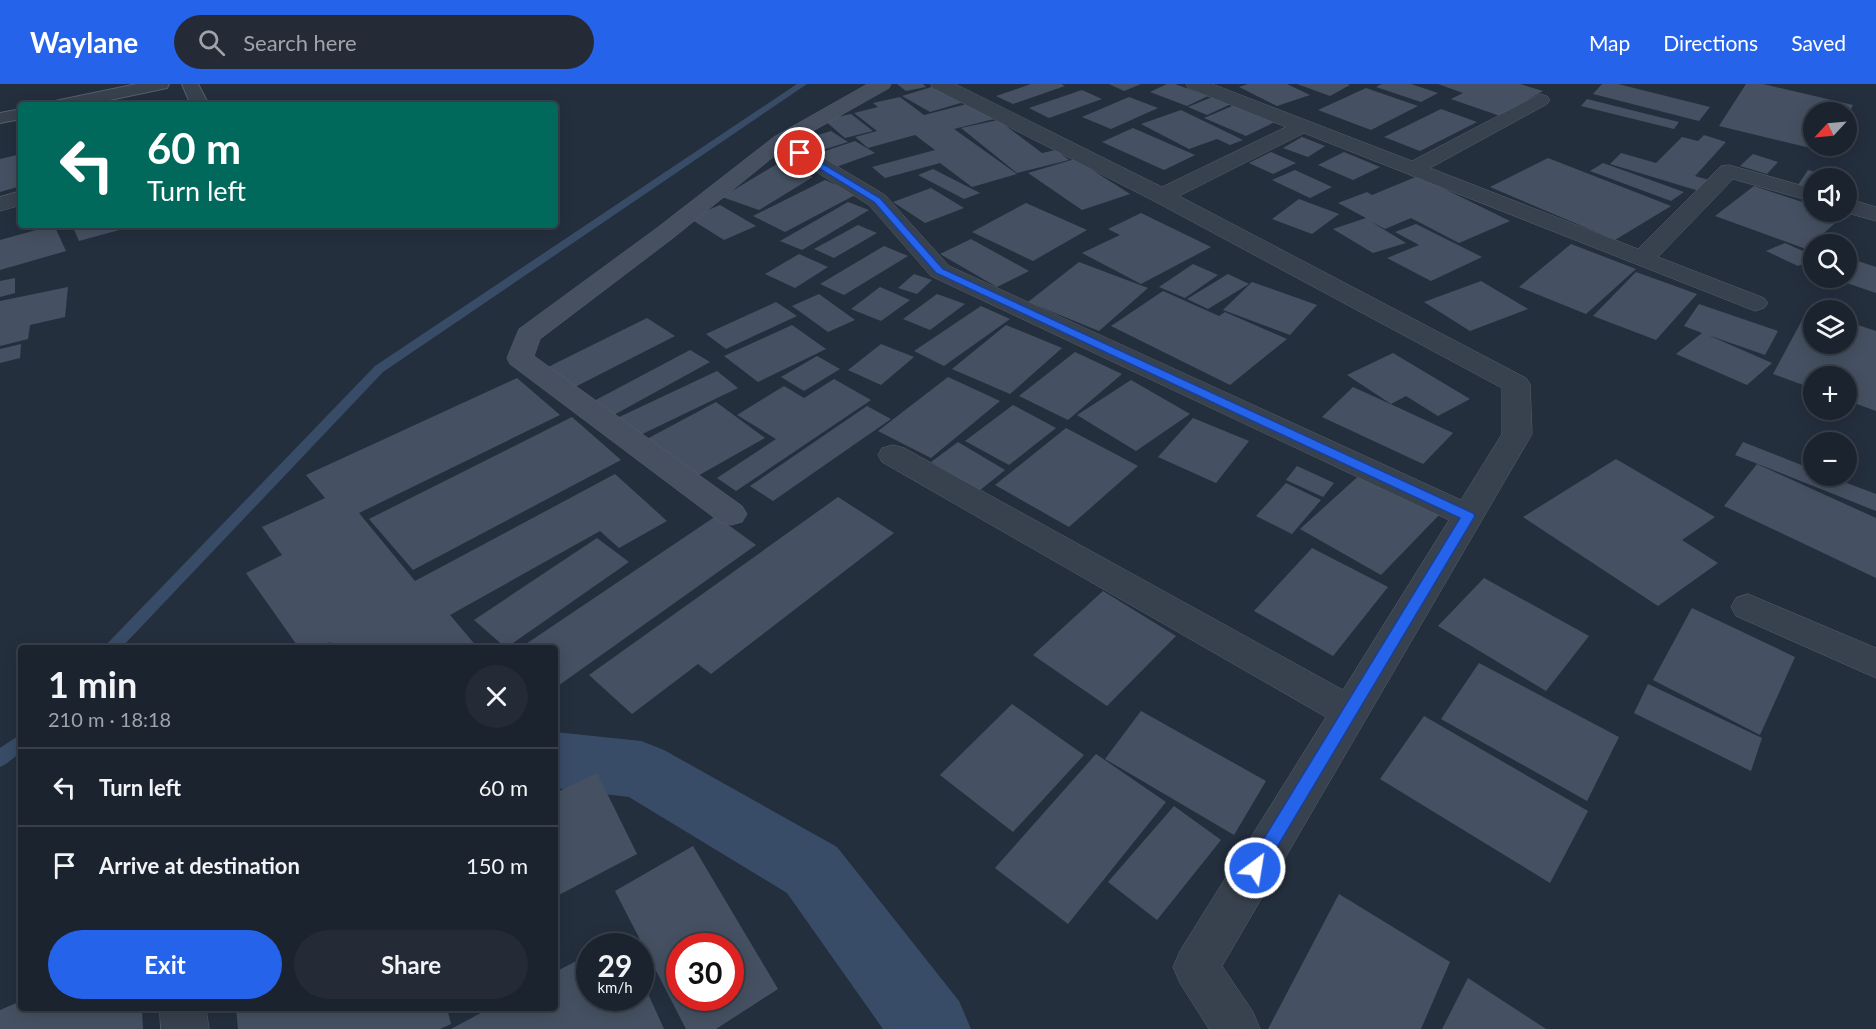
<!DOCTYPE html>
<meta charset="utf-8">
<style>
:root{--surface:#1b232e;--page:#242b36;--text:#f1f3f6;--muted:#a0a4aa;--line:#39404a;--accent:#2563eb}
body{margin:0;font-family:Lato,sans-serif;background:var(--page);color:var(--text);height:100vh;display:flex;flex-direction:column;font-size:22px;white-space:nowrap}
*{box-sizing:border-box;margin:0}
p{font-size:20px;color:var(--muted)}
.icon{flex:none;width:33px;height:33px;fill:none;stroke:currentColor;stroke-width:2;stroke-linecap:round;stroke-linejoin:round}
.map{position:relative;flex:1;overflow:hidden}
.panel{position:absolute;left:18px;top:561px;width:540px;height:366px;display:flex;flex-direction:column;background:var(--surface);border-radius:6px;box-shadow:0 3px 15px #0003,0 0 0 2px var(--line)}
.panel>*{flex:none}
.guide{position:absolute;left:18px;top:18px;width:540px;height:126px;border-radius:6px;box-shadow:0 3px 15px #0003,0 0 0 2px var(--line);background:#00695c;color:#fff;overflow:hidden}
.needle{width:39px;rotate:244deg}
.buttons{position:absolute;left:1803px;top:18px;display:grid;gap:12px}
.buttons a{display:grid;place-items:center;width:54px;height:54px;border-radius:50%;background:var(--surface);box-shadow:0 3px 15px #0003,0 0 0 2px var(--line);font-size:30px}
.speed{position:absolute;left:576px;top:849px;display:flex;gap:12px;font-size:30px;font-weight:700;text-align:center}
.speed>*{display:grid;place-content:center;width:78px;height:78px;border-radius:50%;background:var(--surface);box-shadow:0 3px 15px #0003,0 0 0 2px var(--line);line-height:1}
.speed small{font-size:15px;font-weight:400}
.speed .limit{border:9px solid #d22;background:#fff;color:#111}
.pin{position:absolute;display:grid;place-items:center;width:51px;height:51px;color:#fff;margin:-26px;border:3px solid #fff;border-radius:50%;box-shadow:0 2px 6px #0007}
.me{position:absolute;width:66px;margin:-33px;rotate:31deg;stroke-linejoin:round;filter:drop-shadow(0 0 4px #0008)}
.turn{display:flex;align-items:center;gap:21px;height:126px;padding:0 30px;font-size:27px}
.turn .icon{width:78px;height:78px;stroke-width:2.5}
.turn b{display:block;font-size:42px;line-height:51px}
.round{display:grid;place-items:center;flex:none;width:63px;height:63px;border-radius:32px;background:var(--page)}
.overview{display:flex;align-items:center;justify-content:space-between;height:102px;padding:0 30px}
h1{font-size:36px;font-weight:700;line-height:45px}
.primary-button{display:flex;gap:12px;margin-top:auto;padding:12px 30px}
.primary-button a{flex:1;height:69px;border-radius:36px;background:var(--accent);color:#fff;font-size:24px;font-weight:700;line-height:69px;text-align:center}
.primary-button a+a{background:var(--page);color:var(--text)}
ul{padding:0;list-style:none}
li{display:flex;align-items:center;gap:18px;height:78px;padding:0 30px;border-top:2px solid var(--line)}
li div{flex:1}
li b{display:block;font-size:22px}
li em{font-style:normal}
header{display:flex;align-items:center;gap:36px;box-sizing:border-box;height:84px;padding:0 30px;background:var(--accent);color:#fff}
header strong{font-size:28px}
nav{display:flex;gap:33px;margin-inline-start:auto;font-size:21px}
.search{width:420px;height:54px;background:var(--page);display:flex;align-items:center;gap:15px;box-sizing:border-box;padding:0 21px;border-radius:33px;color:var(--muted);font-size:22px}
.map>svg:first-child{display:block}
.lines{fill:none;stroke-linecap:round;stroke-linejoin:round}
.stream{fill:#394c67;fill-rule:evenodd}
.canal{fill:#394c67;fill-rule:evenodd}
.building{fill:#455162;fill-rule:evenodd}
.lane-casing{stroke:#565f6c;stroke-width:2}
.street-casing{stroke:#565f6c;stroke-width:1}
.secondary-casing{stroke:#565f6c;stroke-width:1}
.lane{fill:#38414e;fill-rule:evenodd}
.street{fill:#38414e;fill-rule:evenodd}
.secondary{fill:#465061;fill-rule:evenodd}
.route{fill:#2563eb;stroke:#184099;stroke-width:1.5}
</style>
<header>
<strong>Waylane</strong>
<div class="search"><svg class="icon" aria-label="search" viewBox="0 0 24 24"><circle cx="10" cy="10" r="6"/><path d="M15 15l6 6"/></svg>Search here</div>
<nav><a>Map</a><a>Directions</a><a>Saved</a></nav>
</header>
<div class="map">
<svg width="1876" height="945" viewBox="0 0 1876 945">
<rect width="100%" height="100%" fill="#242f3e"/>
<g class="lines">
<g class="stream">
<path d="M797,0H807L383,288L121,564H103L375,282Z"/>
<path d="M21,650V668L6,680L0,683V664Z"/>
</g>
<path class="canal" d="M555,648L641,657L664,666L837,763L959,917L971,945H883L787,809L629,713L555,704Z"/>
</g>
<g class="building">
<path d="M897,0H923L926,3L906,7Z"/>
<path d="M1031,0H1061L1065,2L1013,20L996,12Z"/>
<path d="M1109,0H1141L1124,7Z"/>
<path d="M1167,0H1175L1208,12L1187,22L1150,8Z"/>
<path d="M1248,0H1287L1310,11L1277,22L1239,3Z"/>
<path d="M1297,0H1347L1350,1L1330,12Z"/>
<path d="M1382,0H1411L1438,9L1421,18L1376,3Z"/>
<path d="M1438,0H1520L1543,7L1500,32L1451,15L1463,9Z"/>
<path d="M1602,0H1618L1710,23L1699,37L1593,10Z"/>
<path d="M1746,0H1763L1853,21L1846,35V28H1814V62H1834L1831,69L1719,42Z"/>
<path d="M935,2L964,18L930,28L902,12Z"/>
<path d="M1366,4L1418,22L1371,46L1318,26Z"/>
<path d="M1082,6L1102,15L1049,34L1029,24Z"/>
<path d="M900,13L924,31L971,19L994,35L954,45L1017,90L972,103L940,79L885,94L872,83L935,66L915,51L868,64L855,53L877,47L854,29L878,23L873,19Z"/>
<path d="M1129,13L1158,24L1111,45L1082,33Z"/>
<path d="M1212,13L1231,20L1207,31L1188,23Z"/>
<path d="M1587,15L1679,38L1674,45L1581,22Z"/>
<path d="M1237,20L1279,36L1246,52L1204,34Z"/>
<path d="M1441,25L1477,38L1420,67L1384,53Z"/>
<path d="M1181,26L1243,56L1230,61L1217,55L1189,65L1141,40Z"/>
<path d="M851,30L873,47L845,54L824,36Z"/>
<path d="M998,36L1042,69L1056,66L1069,76L1017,89L961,44Z"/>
<path d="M1133,44L1195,71L1164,86L1102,58Z"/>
<path d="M831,47L848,58L813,69L796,58Z"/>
<path d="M1704,51L1726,58L1695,92L1709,96L1699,107L1610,80L1621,69L1656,79L1682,53L1698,57Z"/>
<path d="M1302,53L1325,62L1308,73L1283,64Z"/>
<path d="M855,57L875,69L836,83L816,70Z"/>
<path d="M1271,68L1296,79L1273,90L1249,79Z"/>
<path d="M1344,68L1380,83L1353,96L1318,81Z"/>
<path d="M21,70V102L0,108V75Z"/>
<path d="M1753,70L1778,78L1767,90L1740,82Z"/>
<path d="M1548,74L1671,122L1615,156L1490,103Z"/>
<path d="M1075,75L1130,110L1082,126L1028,89Z"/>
<path d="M1603,79L1684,108L1671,117L1590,87Z"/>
<path d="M777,80L813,93L759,126L722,113Z"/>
<path d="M933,85L980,109L964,115L918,91Z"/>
<path d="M1295,86L1332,103L1310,114L1272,96Z"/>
<path d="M1808,86L1836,94H1814V105L1798,101Z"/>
<path d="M1418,92L1510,137L1459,159L1411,134L1385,145L1370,137L1406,159L1373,169L1333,145L1366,134L1338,119L1367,108L1372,111Z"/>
<path d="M825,96L857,110L785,148L753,132Z"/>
<path d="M1754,102L1814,122V128H1830L1843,132L1806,165L1715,132Z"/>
<path d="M931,104L964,124L925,139L893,118Z"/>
<path d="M1299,115L1339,130L1312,150L1272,135Z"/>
<path d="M848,118L869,126L802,166L780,157Z"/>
<path d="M1026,119L1087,146L1033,177L972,148Z"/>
<path d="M720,121L756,142L724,156L689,134Z"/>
<path d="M1141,129L1211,163L1141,200L1082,169L1120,151L1108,145Z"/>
<path d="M1416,140L1482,173L1431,197L1387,174L1419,161L1395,148Z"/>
<path d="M54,141L66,167L0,186V156Z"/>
<path d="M72,141H121L123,145L79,157Z"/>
<path d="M858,141L877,149L834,174L814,165Z"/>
<path d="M971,155L1029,187L997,203L940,170Z"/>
<path d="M1785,159L1814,172V175L1798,182L1766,167Z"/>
<path d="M1571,160L1636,185L1586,230L1519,203Z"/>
<path d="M884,162L908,172L844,211L820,200Z"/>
<path d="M799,170L828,183L795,204L765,190Z"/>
<path d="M1846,173L1876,183V209L1832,194H1846Z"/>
<path d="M1079,178L1148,204L1099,247L1028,218Z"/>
<path d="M1193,180L1218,191L1185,214L1159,203Z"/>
<path d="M1636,188L1697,210L1656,256L1593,232Z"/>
<path d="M914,190L932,196L917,210L898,204Z"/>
<path d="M1228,190L1249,200L1208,225L1187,215Z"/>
<path d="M15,194V209L0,213V197Z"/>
<path d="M1481,197L1528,225L1470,247L1424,218Z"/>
<path d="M1252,198L1317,221L1290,251L1223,226Z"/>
<path d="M68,203L65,233L30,241L28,255L0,262V217Z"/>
<path d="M880,203L910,216L881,237L851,225Z"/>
<path d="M1163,207L1219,232L1225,228L1287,255L1230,301L1111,242Z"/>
<path d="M819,210L855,236L828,248L792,222Z"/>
<path d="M937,210L965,220L930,246L903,235Z"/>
<path d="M776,218L797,232L726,265L706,250Z"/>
<path d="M1699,220L1778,247L1765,271L1708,251L1772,279L1747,301L1676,270L1702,249L1684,242Z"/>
<path d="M981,222L1010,235L944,282L914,267Z"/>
<path d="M1808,225L1814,227V260H1846V237L1876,247V327L1846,316V292H1814V305L1773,290Z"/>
<path d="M647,234L675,252L575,303L548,283Z"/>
<path d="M792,241L826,265L758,298L724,272Z"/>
<path d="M1006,241L1062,264L1010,310L952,285Z"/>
<path d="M21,260L20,274L0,279V265Z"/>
<path d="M881,260L914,273L881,301L848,286Z"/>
<path d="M690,266L710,278L612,332L592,318Z"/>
<path d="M1075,268L1122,290L1068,336L1019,312Z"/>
<path d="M1393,269L1470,315L1438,332L1406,312L1391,320L1347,291Z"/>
<path d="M817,272L840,285L804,307L781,293Z"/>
<path d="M717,287L738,304L634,354L615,335Z"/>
<path d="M948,293L1000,317L931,374L878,347Z"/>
<path d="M517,294L560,331L359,429L415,497L615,390L667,437L619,464L600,447L450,531L478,564H334L330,558L320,564H299L246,489L282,471L262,443L325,414L306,391Z"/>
<path d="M834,295L871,316L736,407L717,394L776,355L737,331L784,302L804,314Z"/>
<path d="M1131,296L1190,330L1136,367L1077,331Z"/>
<path d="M1353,303L1397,323L1453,349L1423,380L1322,333Z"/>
<path d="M716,318L765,354L694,394L645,356Z"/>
<path d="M1013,321L1056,344L1009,381L965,357Z"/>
<path d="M867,322L891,335L773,417L750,402Z"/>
<path d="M572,333L621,376L413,486L369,435Z"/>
<path d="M1193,334L1249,357L1216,399L1158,373Z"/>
<path d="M1066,344L1138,382L1069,443L995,401Z"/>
<path d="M958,358L1005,386L979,407L931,378Z"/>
<path d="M1743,358L1814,386V392H1828L1876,410V427L1735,371Z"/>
<path d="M1616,375L1715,433L1682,456L1718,479L1658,522L1523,433Z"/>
<path d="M1757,380L1876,434V494L1724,422Z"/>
<path d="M1297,382L1334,399L1323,413L1286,396Z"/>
<path d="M1363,388L1441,429L1381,491L1300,445Z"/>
<path d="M1286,399L1321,416L1292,450L1256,432Z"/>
<path d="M838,413L894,449L711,590L698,580L632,630L589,591Z"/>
<path d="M716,432L756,461L555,604V564H520Z"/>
<path d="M597,454L629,478L506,564L474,536Z"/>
<path d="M1312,464L1388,503L1333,572L1254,527Z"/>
<path d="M1484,494L1589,552L1546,607L1438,542Z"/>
<path d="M1103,507L1176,552L1107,622L1033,571Z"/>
<path d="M1692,524L1795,573L1760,651L1653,596Z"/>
<path d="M1479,579L1619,653L1587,717L1441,635Z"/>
<path d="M1648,600L1762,654L1751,687L1634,629Z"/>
<path d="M1012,620L1084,671L1013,748L940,691Z"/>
<path d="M1141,627L1266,697L1234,751L1105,675Z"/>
<path d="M1424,632L1588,727L1550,799L1380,695Z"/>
<path d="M1096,670L1166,718L1068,840L995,784Z"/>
<path d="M597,689L637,770L555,813V709Z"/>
<path d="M1174,722L1221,756L1157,836L1108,798Z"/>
<path d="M693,762L778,905L716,945H686L615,807ZM680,862H730V914H680Z"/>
<path d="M1339,810L1450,878L1421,945H1268Z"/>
<path d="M622,852L627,862H602Z"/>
<path d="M590,870V914H640V892L664,945H451L490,924H555V888Z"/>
<path d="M1468,894L1546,945H1442Z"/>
<path d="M21,917V924H142L143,945H0V926Z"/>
<path d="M236,924H447L451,940L440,945H238Z"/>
</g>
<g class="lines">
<defs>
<g id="lane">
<path d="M137,0H169L167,4L86,21H52L55,17Z"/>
<path d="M182,0H198L209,21H191Z"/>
<path d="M21,25V35L0,39V29Z"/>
</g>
<g id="street">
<path d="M931,0H955L1162,103L1286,43L1188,4L1186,0H1212L1412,77L1540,10L1547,12L1550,16L1547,20L1430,84L1638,165L1721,82L1729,81L1814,105V118L1733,95L1658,173L1764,214L1768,219L1764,224L1755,227L1304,49L1179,112L1526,294L1530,300L1532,350L1222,882L1253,928L1260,945H1209L1180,899L1173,883L1180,867L1326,633L882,378L878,371L882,364L893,361L904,364L1343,606L1449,436L931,192L869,121L774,61L771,57L774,53H788L885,111L949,182L1461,416L1502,350V304L1154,117L933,4Z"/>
<path d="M21,107V121L0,127V113Z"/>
<path d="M1846,114L1876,123V137L1844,128H1846Z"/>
<path d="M1748,510L1876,564V594L1736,532L1731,523L1736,514Z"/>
<path d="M160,924H206L209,945H161Z"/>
</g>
<path id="secondary" d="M868,0H891L889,4L788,61L673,154L540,255L534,272L742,422L747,430L742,438L731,441L720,438L510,280L507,274L519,245L657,144L774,53Z"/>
</defs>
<use href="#lane" class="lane-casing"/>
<use href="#street" class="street-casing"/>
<use href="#secondary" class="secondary-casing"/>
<use href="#lane" class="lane"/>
<use href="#street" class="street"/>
<use href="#secondary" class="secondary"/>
</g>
<path class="route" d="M800,66L880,114L943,185L1473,429L1475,432L1261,790L1255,793L1249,790L1246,784L1249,779L1460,434L936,189L874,118L797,71L796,69Z"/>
</svg>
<div class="buttons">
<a><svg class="needle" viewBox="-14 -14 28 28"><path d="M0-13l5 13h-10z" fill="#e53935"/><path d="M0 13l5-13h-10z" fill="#a0a4aa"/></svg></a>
<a><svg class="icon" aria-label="sound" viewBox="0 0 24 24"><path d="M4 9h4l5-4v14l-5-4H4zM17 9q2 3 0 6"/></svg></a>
<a><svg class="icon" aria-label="search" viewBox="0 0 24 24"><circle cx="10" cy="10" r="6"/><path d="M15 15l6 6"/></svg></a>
<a><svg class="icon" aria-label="layers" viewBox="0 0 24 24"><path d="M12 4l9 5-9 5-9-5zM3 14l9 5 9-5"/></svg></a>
<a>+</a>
<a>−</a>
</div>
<div class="speed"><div>29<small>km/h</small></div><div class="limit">30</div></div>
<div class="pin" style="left:800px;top:69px;background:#d93025"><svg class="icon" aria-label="arrive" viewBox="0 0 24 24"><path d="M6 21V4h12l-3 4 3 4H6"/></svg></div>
<svg class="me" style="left:1255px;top:784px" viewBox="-20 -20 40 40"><circle r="17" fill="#2563eb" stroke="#fff" stroke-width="3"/><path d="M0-11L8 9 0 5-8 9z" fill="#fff"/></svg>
<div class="guide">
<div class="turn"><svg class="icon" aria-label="left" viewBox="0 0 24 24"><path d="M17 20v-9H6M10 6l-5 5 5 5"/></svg><div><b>60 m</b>Turn left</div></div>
</div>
<section class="panel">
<div class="overview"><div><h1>1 min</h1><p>210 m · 18:18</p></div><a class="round"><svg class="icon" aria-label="close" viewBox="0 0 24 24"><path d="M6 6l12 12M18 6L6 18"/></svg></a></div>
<ul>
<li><svg class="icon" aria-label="left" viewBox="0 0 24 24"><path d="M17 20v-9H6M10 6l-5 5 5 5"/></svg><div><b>Turn left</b></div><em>60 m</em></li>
<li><svg class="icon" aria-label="arrive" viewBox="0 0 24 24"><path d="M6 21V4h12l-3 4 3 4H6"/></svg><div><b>Arrive at destination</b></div><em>150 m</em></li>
</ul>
<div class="primary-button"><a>Exit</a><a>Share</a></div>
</section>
</div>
